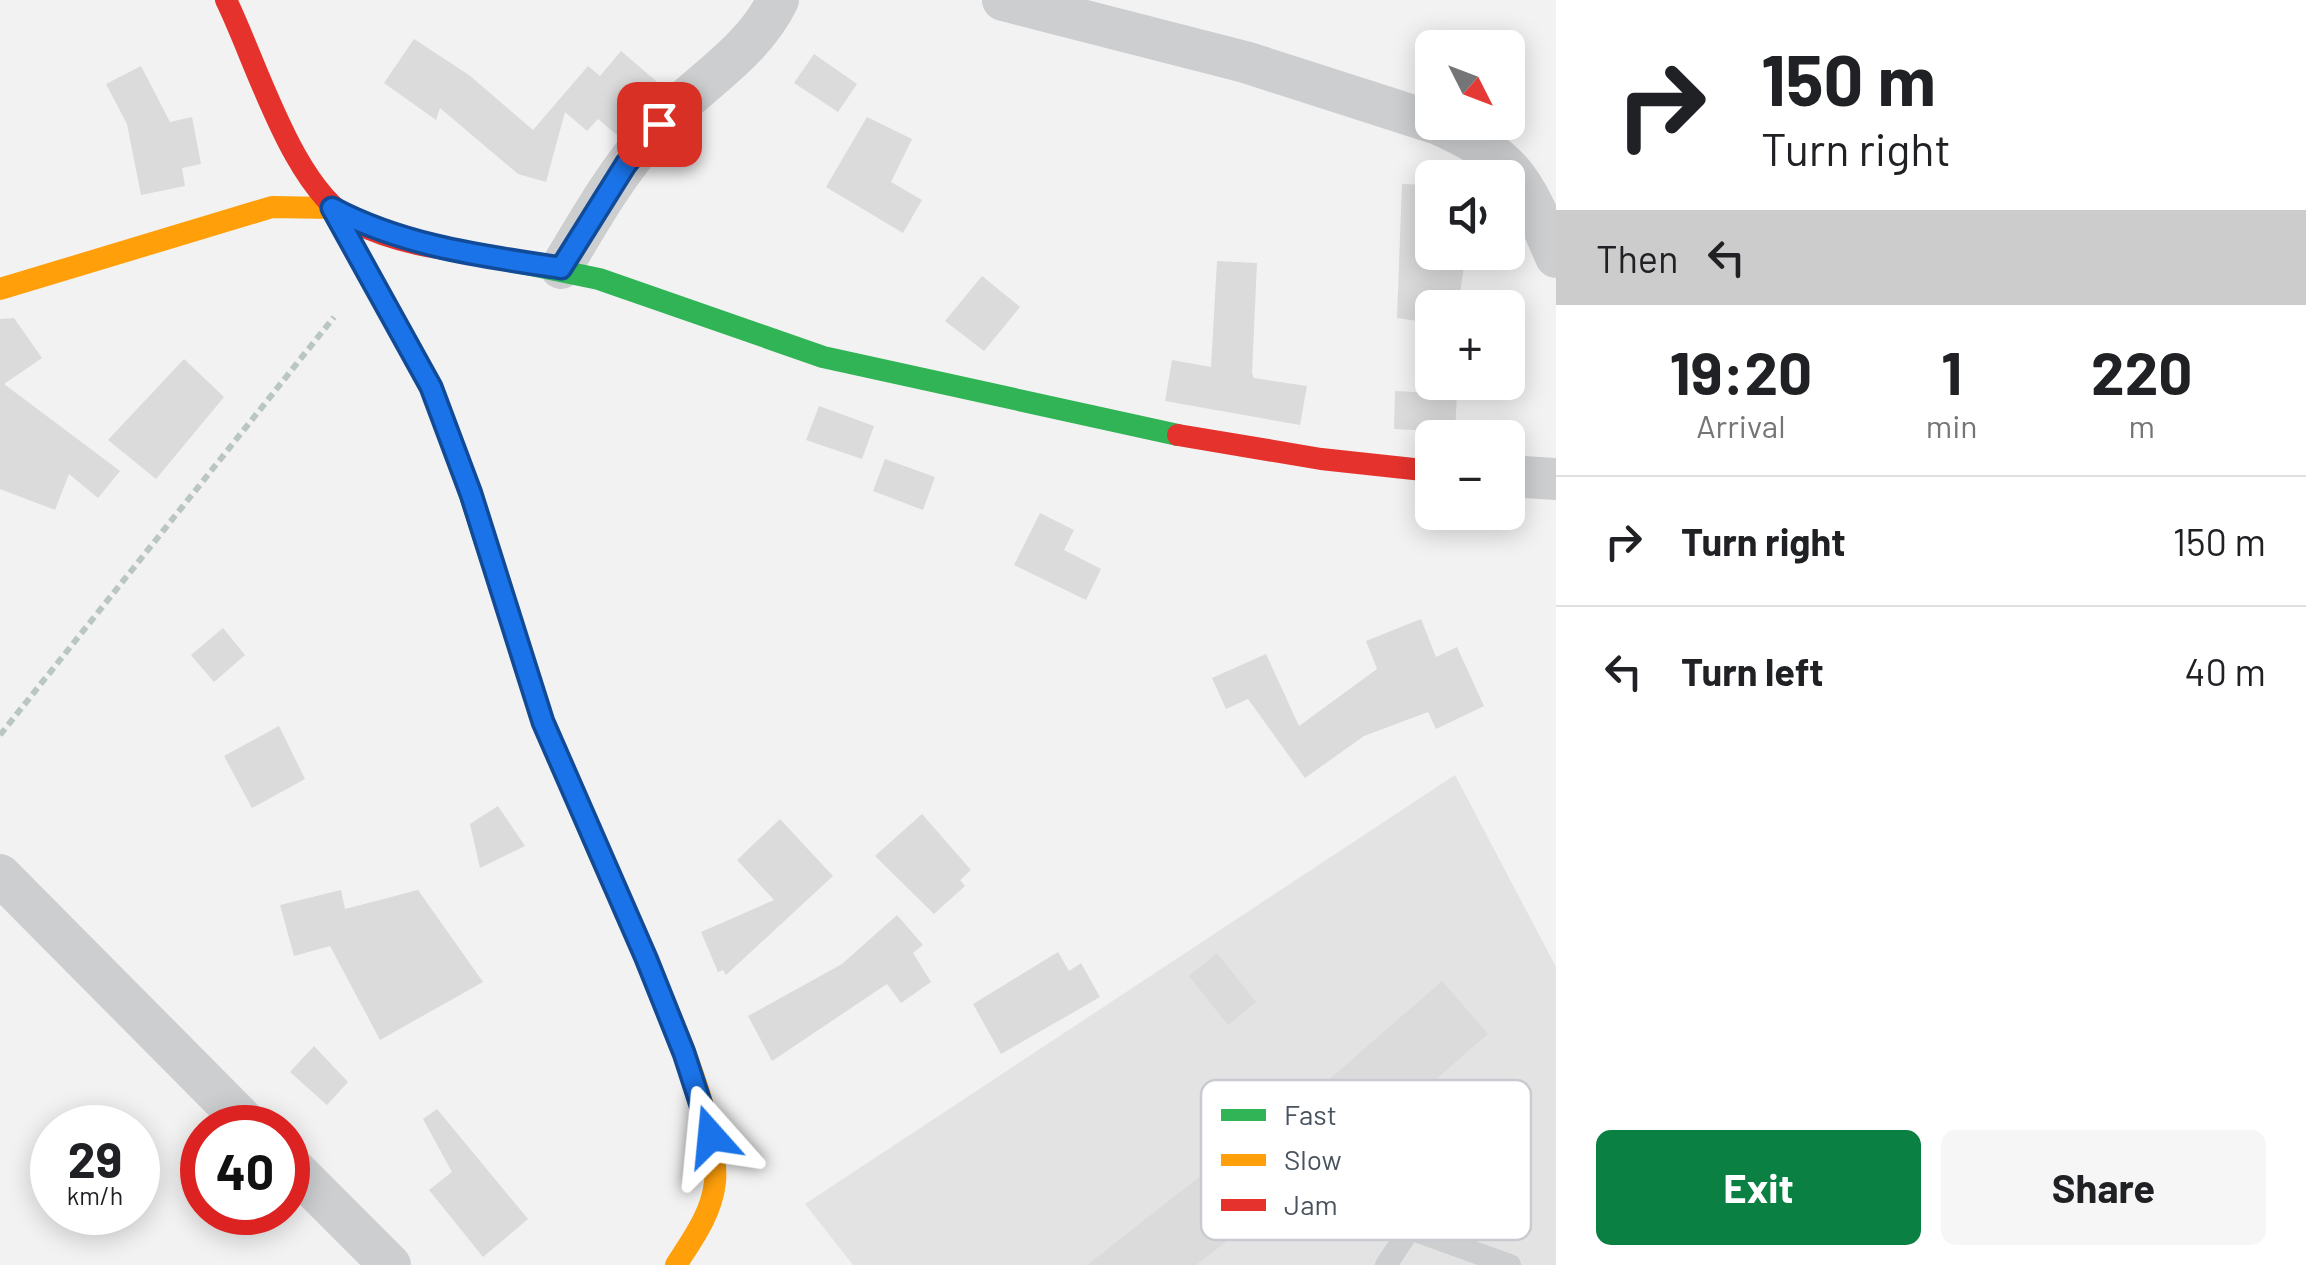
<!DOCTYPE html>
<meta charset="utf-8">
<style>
:root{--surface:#fff;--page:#f6f6f6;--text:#202124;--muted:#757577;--line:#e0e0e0;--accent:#0b8043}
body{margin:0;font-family:Barlow,sans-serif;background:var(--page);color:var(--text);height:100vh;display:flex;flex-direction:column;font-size:38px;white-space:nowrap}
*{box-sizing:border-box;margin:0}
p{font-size:32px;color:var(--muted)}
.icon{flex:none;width:55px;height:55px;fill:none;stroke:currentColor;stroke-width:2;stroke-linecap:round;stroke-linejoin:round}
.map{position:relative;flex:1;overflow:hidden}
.sheet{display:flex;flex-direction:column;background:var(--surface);width:750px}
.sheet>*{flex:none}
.banner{background:#fff;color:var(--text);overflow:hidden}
.needle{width:65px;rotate:132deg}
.controls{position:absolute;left:1415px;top:30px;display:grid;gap:20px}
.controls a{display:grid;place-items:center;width:110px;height:110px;border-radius:15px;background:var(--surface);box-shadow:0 5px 25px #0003;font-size:50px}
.speed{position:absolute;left:30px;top:1105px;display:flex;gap:20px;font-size:50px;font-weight:700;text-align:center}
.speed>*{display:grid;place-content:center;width:130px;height:130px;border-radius:50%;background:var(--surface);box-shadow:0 5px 25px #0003;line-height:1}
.speed small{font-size:25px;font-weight:400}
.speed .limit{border:15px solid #d22;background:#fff;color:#111}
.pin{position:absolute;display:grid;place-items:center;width:85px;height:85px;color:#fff;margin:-42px;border-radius:20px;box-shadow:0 5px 15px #0006}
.me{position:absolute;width:110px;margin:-55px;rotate:342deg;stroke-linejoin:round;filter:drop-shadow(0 0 8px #0008)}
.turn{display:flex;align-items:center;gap:35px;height:210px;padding:0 40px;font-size:45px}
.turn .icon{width:130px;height:130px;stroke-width:2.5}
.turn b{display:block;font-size:70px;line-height:85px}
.then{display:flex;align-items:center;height:95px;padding:0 40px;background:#0003;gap:20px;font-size:38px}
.eta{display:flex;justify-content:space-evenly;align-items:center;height:170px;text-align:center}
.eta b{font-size:60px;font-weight:700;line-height:70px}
.primary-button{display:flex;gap:20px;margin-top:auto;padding:20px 40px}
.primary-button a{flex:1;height:115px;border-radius:15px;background:var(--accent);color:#fff;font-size:40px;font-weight:700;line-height:115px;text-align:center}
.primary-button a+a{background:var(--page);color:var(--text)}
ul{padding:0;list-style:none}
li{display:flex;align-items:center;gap:30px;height:130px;padding:0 40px;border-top:2px solid var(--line)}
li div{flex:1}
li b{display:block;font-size:38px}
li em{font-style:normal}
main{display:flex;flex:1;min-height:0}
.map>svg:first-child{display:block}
.education{fill:#e4e3e4}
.building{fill:#dbdbdc}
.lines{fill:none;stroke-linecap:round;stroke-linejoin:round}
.path{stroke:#bac6c2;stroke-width:6;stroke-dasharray:8 5;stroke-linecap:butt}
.lane{stroke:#ccced0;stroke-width:22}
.street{stroke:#ccced0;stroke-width:42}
.fast{stroke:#30b455;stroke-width:22}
.slow{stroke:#ff9f0a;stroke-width:22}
.jam{stroke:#e5322d;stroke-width:22}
.route-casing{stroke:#114b97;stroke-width:25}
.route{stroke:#1a73e8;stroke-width:18}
.key{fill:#fff;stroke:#c8cbcf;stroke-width:2.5}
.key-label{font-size:28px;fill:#49535e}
</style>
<main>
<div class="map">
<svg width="1556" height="1265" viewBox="0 0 1556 1265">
<rect width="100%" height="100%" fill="#f2f2f2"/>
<path class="education" d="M1455,775L1556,967V1265H853L805,1204Z"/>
<g class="building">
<path d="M414,39L469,75L533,130L588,66L600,76L621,51L663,87L617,135L598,119L587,131L565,112L546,182L518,174L440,108L436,120L384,83Z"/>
<path d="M814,54L857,84L838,112L794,83Z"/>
<path d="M141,66L170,122L192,117L201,164L182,168L185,186L141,195L127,124L106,84Z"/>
<path d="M867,117L912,139L891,182L922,200L903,233L826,187Z"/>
<path d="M1402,184L1432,185V252H1466L1458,308H1432V323L1397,318Z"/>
<path d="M1217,261L1257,263L1252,373L1254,378L1307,386L1300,425L1165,401L1172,360L1211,367Z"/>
<path d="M982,276L1020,307L984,351L945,321Z"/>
<path d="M14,318L42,358L4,384L120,471L98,498L69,474L55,510L0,489V319Z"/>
<path d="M184,359L224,397L156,479L108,440Z"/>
<path d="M1395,391L1457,394L1455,432L1394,429Z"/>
<path d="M819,406L874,426L862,459L806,440Z"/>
<path d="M885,459L935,477L923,510L873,491Z"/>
<path d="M1040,513L1074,530L1064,550L1101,569L1086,600L1014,565Z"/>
<path d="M1421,619L1436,657L1457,647L1484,706L1436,729L1428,712L1364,736L1305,778L1248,699L1226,709L1212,678L1266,654L1299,726L1377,669L1366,641Z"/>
<path d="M223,628L245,655L214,682L191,655Z"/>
<path d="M279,726L305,779L252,808L224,756Z"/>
<path d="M498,806L525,846L480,868L470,824Z"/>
<path d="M922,814L971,870L960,880L965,886L934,914L875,856Z"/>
<path d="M780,819L833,876L726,975L723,970L718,972L701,932L774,900L737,860Z"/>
<path d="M341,890L345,909L418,890L483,982L380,1040L330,946L294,956L280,905Z"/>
<path d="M897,915L923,945L913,953L931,982L901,1003L887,984L772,1061L748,1016L842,964Z"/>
<path d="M1058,952L1069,971L1081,963L1100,997L1001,1054L973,1004Z"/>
<path d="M1217,953L1256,1002L1228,1025L1189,976Z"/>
<path d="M1442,981L1488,1034L1344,1159L1316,1132L1301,1135L1297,1150L1316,1173L1196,1265H1087L1282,1112L1286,1117Z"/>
<path d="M314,1046L348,1082L327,1105L290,1072Z"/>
<path d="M437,1109L528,1219L483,1257L429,1190L452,1172L423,1119Z"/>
</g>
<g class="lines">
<path class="path" d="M0,735L334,317"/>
<g class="lane">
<path d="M1311,1146L1358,1195L1410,1229L1510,1265"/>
<path d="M1386,1265L1410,1229"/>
</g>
<g class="street">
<path d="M1003,0L1245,62L1432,122"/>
<path d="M1434,122C1515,158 1522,178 1556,257"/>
<path d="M561,268C590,219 618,170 656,128C697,83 751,55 778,0"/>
<path d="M1508,476L1556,479"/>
<path d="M0,875L251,1128"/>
<path d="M288,1163L390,1265"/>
</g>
<g class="fast">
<path d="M483,255L599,279L823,357L1178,435"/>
<path d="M457,455L543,722L600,856"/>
</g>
<g class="slow">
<path d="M0,289L272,207L332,208L431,387L457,455"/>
<path d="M600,856C631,929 722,1108 715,1182C712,1213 692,1240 676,1265"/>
</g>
<g class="jam">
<path d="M226,0C257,63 293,191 356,223C395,243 441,249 483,255"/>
<path d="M1178,435L1321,459L1432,471"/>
</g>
</g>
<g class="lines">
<defs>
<path id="route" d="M659,124L626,164L561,268C482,256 403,246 332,208L431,387L471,494L543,722L646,958L684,1053L711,1136"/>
</defs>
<use href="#route" class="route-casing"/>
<use href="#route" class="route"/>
</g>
<rect x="1201" y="1080" width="330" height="160" rx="15" class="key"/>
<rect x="1221" y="1109" width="45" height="12" fill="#30b455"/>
<rect x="1221" y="1154" width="45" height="12" fill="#ff9f0a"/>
<rect x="1221" y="1199" width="45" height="12" fill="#e5322d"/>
<g class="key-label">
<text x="1284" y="1125">Fast</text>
<text x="1284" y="1170">Slow</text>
<text x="1284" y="1215">Jam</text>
</g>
</svg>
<div class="controls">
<a><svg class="needle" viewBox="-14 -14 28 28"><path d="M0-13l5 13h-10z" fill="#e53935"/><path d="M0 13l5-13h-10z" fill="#757577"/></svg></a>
<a><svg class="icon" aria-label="sound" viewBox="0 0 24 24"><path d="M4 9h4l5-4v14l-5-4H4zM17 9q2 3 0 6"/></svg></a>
<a>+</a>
<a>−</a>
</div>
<div class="speed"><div>29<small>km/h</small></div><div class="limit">40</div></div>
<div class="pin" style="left:659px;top:124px;background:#d93025"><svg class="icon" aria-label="arrive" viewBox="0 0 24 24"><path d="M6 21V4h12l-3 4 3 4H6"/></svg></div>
<svg class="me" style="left:711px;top:1136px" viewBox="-20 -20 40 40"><path d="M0-17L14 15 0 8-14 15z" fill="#1a73e8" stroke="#fff" stroke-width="4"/></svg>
</div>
<section class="sheet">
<div class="banner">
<div class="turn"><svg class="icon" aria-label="right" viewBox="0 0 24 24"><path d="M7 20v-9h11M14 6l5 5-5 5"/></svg><div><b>150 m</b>Turn right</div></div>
<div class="then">Then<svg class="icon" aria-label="left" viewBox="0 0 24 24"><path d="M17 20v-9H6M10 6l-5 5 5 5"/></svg></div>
</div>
<div class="eta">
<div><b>19:20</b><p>Arrival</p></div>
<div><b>1</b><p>min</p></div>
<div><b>220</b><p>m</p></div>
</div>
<ul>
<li><svg class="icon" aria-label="right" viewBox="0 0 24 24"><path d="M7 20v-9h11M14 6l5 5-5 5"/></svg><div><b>Turn right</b></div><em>150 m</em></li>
<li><svg class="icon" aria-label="left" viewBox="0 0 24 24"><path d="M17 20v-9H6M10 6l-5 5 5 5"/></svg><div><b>Turn left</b></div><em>40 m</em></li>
</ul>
<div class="primary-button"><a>Exit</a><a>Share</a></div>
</section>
</main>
